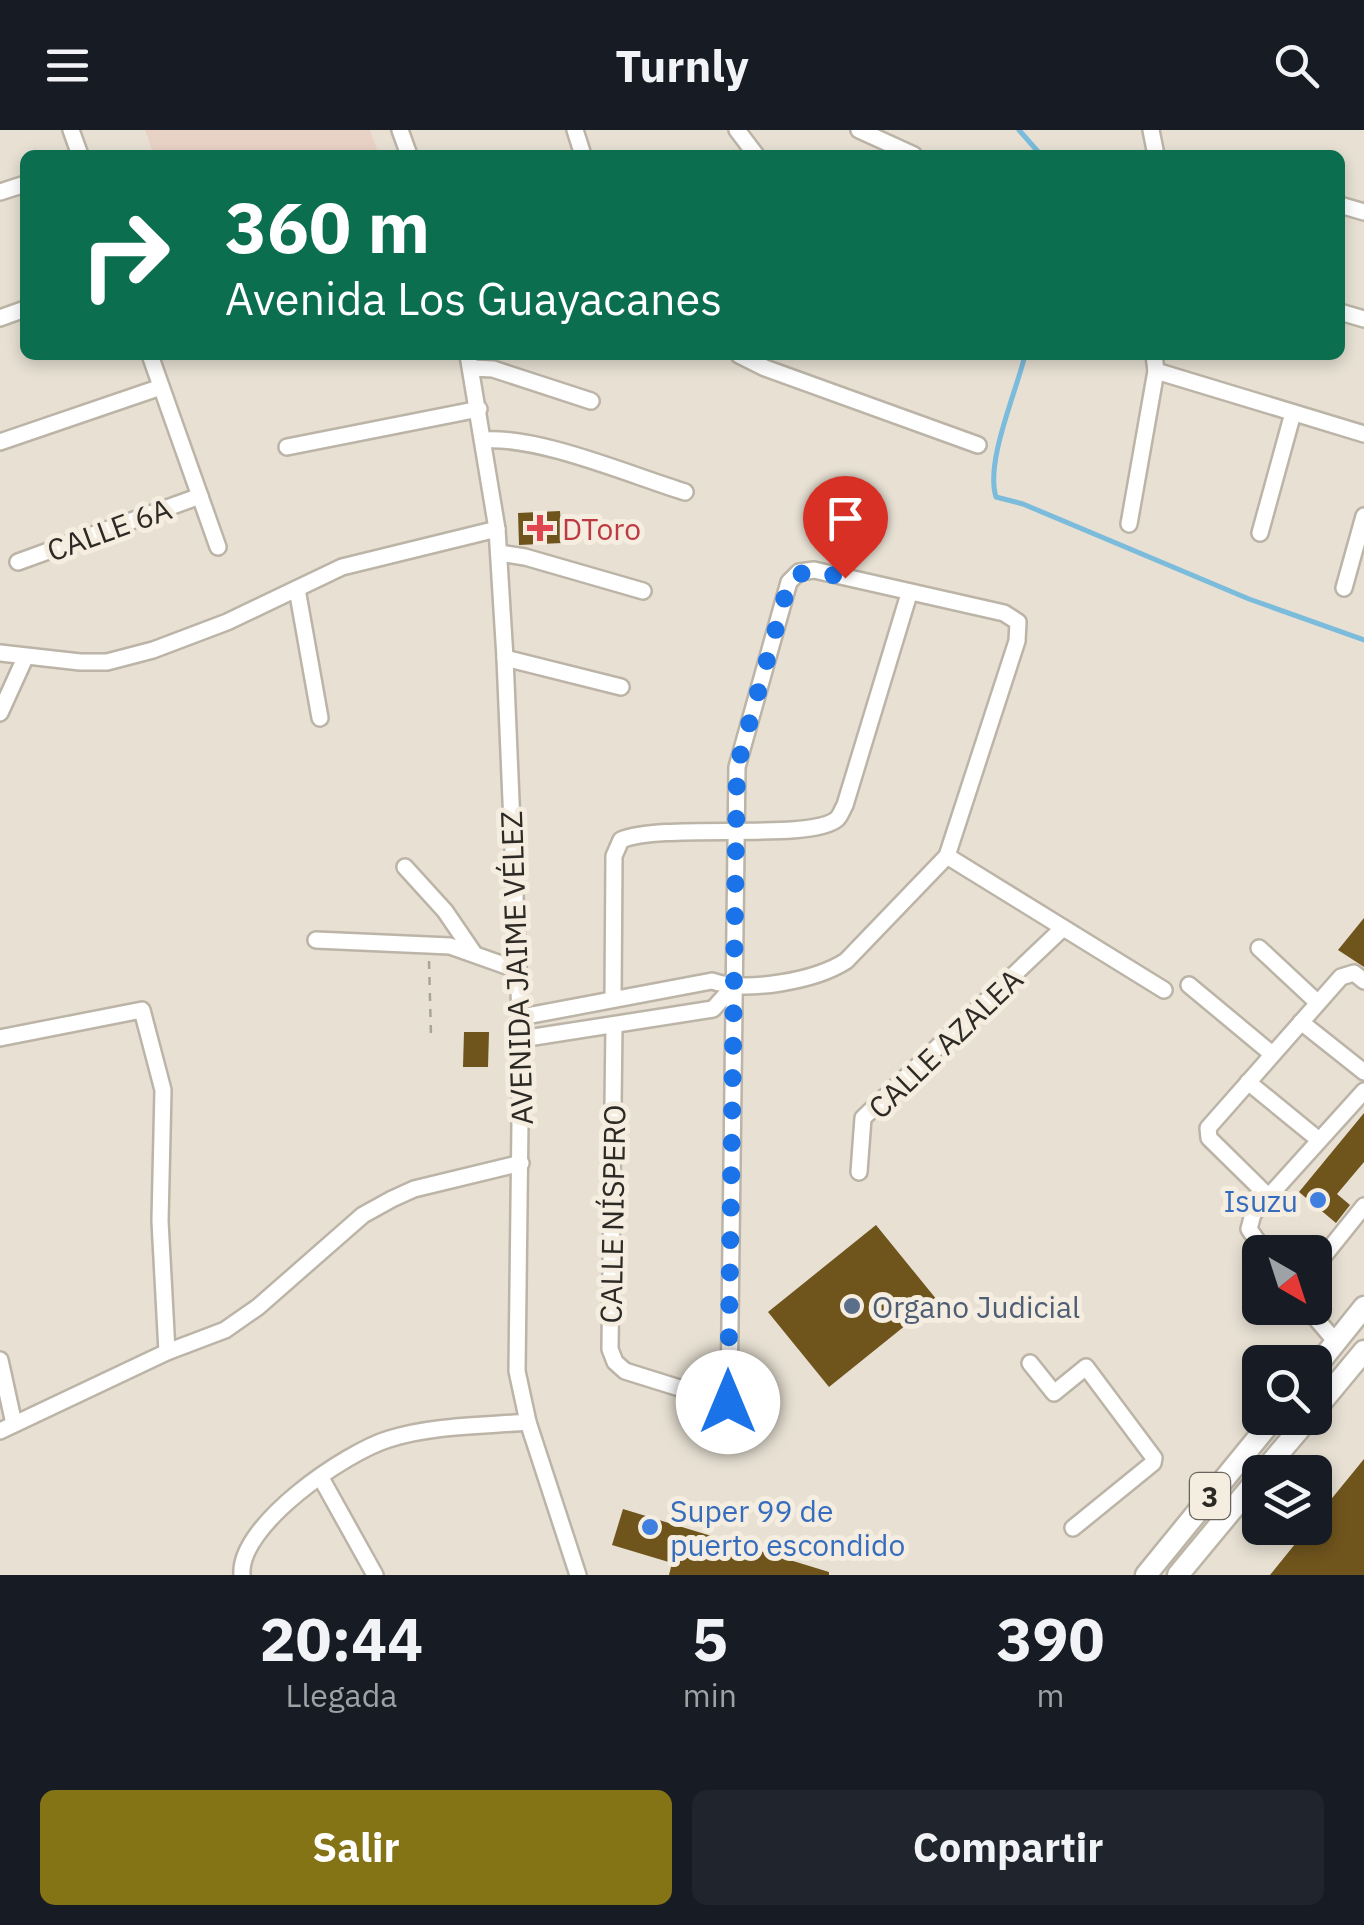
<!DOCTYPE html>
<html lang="es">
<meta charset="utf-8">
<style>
:root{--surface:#171b24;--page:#20242c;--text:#f1f3f6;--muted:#9ea1a6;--accent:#857416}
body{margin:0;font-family:"IBM Plex Sans",sans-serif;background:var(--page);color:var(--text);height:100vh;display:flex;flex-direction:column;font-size:38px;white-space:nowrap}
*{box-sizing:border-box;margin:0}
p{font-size:32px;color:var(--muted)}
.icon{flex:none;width:55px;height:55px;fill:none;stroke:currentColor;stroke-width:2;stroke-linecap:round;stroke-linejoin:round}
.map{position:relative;height:1445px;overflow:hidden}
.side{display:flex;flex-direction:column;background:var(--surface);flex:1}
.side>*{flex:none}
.hud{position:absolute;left:20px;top:20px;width:1325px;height:210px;border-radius:15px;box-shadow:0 5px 15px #0003;background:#0b6e4f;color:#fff;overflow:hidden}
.needle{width:65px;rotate:141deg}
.controls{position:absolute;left:1242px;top:1105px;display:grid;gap:20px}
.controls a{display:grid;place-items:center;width:90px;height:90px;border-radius:15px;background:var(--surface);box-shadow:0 5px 15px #0003;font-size:50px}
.pin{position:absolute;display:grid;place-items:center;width:85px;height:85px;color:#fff;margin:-102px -42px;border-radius:50% 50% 50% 0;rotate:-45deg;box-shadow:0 0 10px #0007}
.pin .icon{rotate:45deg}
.me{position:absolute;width:110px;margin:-55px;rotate:0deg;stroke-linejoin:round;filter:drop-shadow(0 0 8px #0008)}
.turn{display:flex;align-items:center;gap:35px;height:210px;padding:0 40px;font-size:45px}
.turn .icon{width:130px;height:130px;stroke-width:2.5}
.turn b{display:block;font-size:70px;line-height:85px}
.eta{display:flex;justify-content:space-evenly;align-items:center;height:170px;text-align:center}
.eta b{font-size:60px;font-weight:700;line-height:70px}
.action{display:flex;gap:20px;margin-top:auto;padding:20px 40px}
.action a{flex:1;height:115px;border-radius:15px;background:var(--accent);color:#fff;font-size:40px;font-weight:700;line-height:115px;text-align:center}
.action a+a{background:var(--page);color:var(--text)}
header{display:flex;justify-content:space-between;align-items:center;height:130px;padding:0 40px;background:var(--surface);font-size:45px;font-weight:700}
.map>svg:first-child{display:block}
.education{fill:#e8d2c5}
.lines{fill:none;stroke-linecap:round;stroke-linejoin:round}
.stream{stroke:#7bbbdb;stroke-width:5}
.building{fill:#6f541c}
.minor-casing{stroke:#bbb4a7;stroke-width:20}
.major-casing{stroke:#bbb4a7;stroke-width:25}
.path{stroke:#a9a399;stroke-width:2.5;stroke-dasharray:8 8;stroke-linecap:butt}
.minor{stroke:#fff;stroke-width:15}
.major{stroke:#fff;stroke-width:20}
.route{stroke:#1a73e8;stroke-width:18;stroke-dasharray:0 32.4}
.health-dot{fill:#e0444e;stroke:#f4ede0;stroke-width:4}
.shop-dot{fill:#3f7fe0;stroke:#f4ede0;stroke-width:4}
.service-dot{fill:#5c6f8a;stroke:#f4ede0;stroke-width:4}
.labels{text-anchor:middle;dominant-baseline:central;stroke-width:10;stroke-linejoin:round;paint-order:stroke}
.shield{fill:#f4ede0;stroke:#69645d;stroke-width:2.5}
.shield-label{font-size:28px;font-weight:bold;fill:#2d2a25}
.health-label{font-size:30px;fill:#be3a42;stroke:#f4ede0;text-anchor:start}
.street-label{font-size:30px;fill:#2d2a25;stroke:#f4ede0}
.shop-label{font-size:30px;fill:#366cbe;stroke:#f4ede0;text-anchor:end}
.service-label{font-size:30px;fill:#4e5e75;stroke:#f4ede0;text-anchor:start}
</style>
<header><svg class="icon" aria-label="menu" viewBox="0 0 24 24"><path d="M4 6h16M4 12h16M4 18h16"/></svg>Turnly<svg class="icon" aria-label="search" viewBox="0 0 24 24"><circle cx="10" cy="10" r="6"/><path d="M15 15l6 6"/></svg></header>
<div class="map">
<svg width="1364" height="1445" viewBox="0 0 1364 1445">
<rect width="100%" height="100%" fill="#e7e0d3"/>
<path class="education" d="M145,0H370L379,25H154Z"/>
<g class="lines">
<g class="stream">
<path d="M1019,0L1041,25"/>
<path d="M1025,225C1016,263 985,332 996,367L1023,374L1249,469L1364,510"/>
</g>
</g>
<g class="building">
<path d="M560,381L562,413L519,415L518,383Z"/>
<path d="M1364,788V837L1338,820Z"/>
<path d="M464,902H489L488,937H463Z"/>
<path d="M1364,983V1032L1337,1064L1350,1075L1336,1093L1299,1062Z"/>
<path d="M876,1095L937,1170L829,1257L768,1182Z"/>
<path d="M1364,1329V1445H1270L1308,1398H1315V1389Z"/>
<path d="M623,1379L829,1442V1445H669L672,1433L612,1415Z"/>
</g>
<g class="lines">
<defs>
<g id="minor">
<path d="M71,0L80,25"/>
<path d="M400,0L409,25"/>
<path d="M575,0L583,25"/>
<path d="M737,0L756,25"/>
<path d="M859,0L914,25"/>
<path d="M1151,0L1156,25"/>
<path d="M0,62L25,54"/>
<path d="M1340,75L1364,82"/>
<path d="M1340,182L1364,189"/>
<path d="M0,188L25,179"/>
<path d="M150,225L218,417"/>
<path d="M468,225L497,399L505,528L521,909L517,1241L528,1292L578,1445"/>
<path d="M739,225L765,238L978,315"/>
<path d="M471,238L493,239L591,271"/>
<path d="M1156,241L1364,304"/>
<path d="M484,310C539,306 630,345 685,362"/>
<path d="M0,312L161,257"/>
<path d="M287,317L479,279"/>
<path d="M1129,394L1156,241L1154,225"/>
<path d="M1260,403L1293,283"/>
<path d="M499,423L525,427L643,461"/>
<path d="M18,432L200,366"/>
<path d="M1344,458L1364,386"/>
<path d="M297,459L320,588"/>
<path d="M0,523L80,532H107L153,520L227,492L342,437L497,399"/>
<path d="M505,528L621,557"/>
<path d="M0,583L25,528"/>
<path d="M947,726L1164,860"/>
<path d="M405,737L445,781L473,822"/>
<path d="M316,810L450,816L518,840"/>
<path d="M1259,818L1318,873"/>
<path d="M1189,855L1272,924"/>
<path d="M613,869L614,726L621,710C665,692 810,712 837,689C841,685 842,680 845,675L909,464"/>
<path d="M521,887L712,851C746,863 815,851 846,831L947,726L1017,511L1018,492L1004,483L814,440L799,442L789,452L737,637L729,1272"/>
<path d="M1301,892L1364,942"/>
<path d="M614,895L610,1219L615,1232L625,1241L766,1285"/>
<path d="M0,908L142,880L163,960L160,1091L167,1222"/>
<path d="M521,909L713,879L732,858"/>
<path d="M1248,952L1319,1010"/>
<path d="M859,1042L863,988L1063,798"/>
<path d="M1268,1066L1209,1008L1208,998L1341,847L1354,843L1364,851"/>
<path d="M1265,1122L1249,1099L1253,1084L1364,961"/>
<path d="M1315,1137L1364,1076"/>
<path d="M1307,1178L1336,1212"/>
<path d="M0,1230L14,1294"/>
<path d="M1030,1233L1054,1263L1086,1237L1154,1328L1153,1333L1073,1398"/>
<path d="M0,1301L167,1222L225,1200L258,1177L363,1085L392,1069L414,1059L521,1033"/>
<path d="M321,1348L375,1445"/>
<path d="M242,1445C238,1395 346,1322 389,1309C433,1295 483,1296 528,1292"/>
</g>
<g id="major">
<path d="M1315,1238L1364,1177"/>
<path d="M1315,1280L1364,1221"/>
<path d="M1263,1342L1309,1288"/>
<path d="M1146,1445L1274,1288"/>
<path d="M1178,1445L1260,1346"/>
</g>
</defs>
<use href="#minor" class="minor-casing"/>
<use href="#major" class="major-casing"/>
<path class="path" d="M429,831L431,905"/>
<use href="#minor" class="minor"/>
<use href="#major" class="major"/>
</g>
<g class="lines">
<path class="route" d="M728,1272L737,637L789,452C806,435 823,443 845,448"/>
</g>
<path class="health-dot" d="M535 383h10v10h10v10h-10v10h-10v-10h-10v-10h10z"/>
<g class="shop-dot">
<circle cx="1318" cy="1070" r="10"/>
<circle cx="650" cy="1397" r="10"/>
</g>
<circle class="service-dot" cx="852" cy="1176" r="10"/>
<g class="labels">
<rect class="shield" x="1190" y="1343" width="40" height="46" rx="8"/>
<g class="shield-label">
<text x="1210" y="1366">3</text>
</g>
<g class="health-label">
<text x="562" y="398">DToro</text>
</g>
<g class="street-label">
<text transform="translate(109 399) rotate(-20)">CALLE 6A</text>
<text transform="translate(516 838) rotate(-92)">AVENIDA JAIME VÉLEZ</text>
<text transform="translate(945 913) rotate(-44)">CALLE AZALEA</text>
<text transform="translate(612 1084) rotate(-89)">CALLE NÍSPERO</text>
</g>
<g class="shop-label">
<text x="1298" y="1070">Isuzu</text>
<text x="670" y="1380" text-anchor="start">Super 99 de<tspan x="670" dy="34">puerto escondido</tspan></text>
</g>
<g class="service-label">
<text x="872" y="1176">Organo Judicial</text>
</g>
</g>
</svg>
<div class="controls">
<a><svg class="needle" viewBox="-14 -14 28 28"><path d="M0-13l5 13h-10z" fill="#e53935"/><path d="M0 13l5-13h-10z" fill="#9ea1a6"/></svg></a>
<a><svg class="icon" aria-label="search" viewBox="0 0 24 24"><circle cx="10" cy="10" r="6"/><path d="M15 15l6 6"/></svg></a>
<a><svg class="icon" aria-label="layers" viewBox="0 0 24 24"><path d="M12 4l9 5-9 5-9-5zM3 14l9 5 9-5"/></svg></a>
</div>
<div class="pin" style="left:845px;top:448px;background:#d93025"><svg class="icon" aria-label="arrive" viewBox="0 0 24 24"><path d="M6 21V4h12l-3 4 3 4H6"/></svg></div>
<svg class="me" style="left:728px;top:1272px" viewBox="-20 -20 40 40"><circle r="19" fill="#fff"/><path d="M0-13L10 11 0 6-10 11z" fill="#1a73e8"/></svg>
<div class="hud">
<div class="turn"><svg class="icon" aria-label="right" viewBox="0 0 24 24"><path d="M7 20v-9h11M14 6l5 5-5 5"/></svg><div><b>360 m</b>Avenida Los Guayacanes</div></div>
</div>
</div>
<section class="side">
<div class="eta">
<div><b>20:44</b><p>Llegada</p></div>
<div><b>5</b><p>min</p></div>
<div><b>390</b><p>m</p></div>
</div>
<div class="action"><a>Salir</a><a>Compartir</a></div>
</section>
